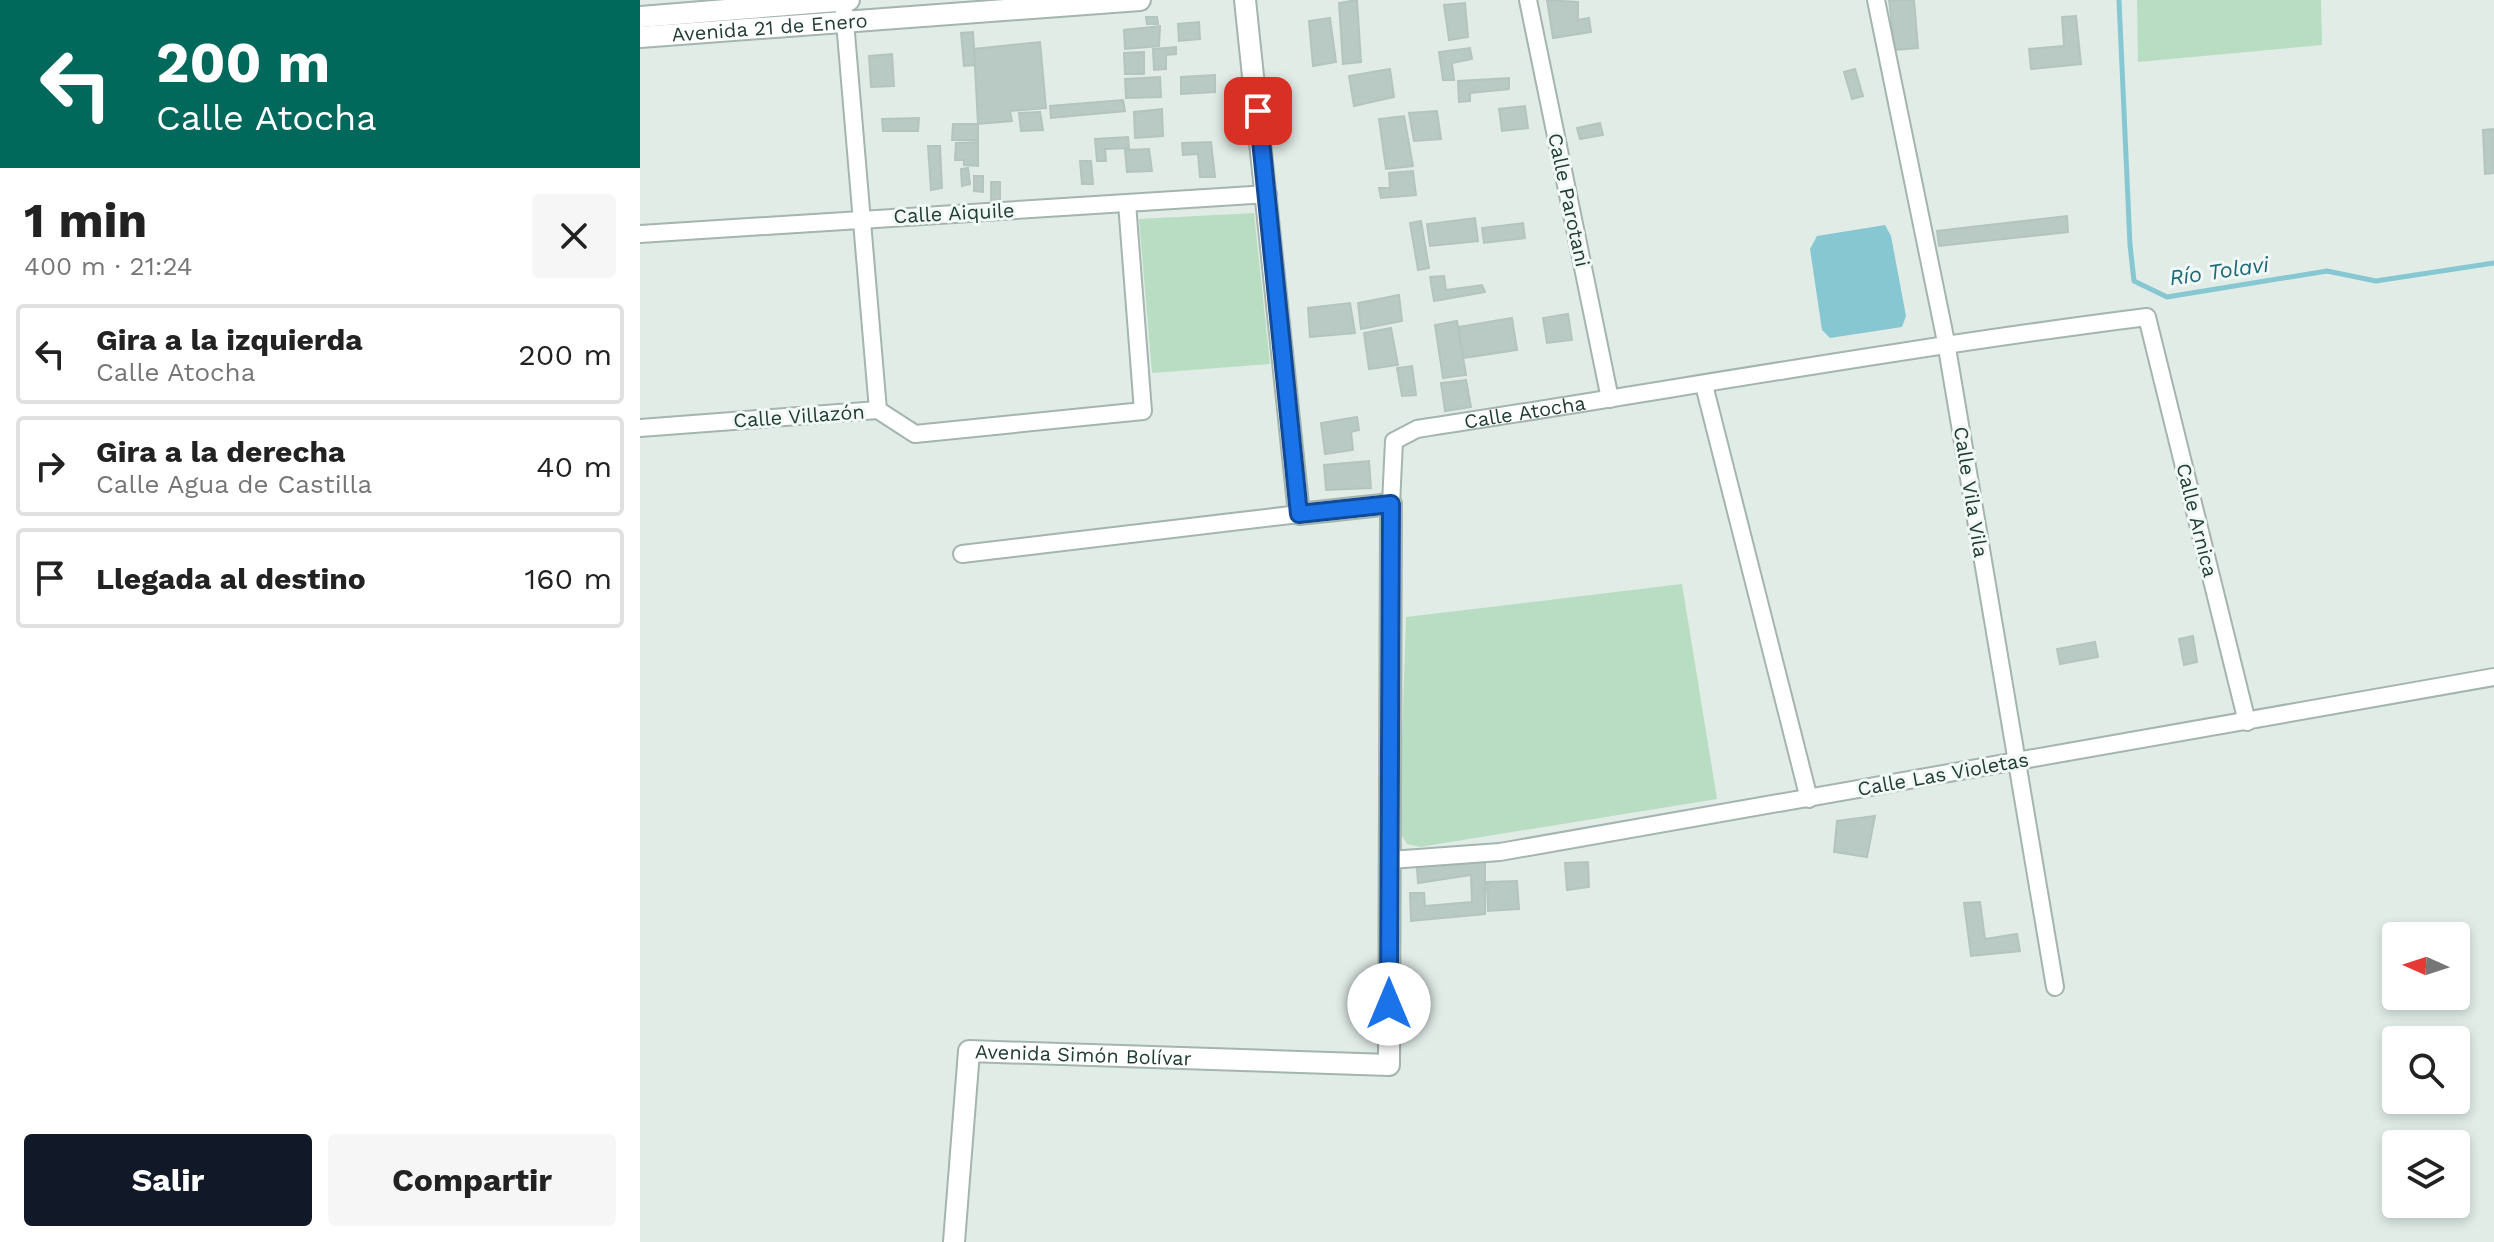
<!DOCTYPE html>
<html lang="es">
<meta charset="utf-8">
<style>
:root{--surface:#fff;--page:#f6f6f6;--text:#222;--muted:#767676;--line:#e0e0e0;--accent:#111827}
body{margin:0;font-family:"Work Sans",sans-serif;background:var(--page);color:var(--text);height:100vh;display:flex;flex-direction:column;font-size:30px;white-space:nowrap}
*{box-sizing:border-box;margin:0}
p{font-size:26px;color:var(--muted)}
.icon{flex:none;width:44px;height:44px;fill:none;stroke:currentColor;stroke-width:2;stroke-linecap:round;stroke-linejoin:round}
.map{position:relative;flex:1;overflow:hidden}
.sheet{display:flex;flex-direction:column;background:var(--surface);width:640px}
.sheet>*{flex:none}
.hud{background:#00695c;color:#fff;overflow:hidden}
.needle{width:52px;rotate:273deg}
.controls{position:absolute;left:1742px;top:922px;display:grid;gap:16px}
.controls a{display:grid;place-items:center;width:88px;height:88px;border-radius:8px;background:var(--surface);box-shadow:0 4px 12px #0003;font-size:40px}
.pin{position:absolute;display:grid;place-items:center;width:68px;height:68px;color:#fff;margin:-34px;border-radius:16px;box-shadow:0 4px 12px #0006}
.me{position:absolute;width:88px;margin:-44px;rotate:0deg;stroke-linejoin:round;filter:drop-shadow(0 0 6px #0008)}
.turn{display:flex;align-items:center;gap:28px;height:168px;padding:0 24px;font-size:36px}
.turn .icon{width:104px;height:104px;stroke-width:2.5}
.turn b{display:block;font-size:56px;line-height:68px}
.round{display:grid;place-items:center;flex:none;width:84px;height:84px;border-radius:8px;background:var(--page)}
.overview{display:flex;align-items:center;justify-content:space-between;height:136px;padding:0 24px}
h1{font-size:48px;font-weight:700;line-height:60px}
.action{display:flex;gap:16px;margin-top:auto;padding:16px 24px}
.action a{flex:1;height:92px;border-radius:8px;background:var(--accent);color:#fff;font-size:32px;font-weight:700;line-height:92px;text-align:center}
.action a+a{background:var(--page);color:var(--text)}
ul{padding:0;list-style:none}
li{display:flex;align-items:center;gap:24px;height:100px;margin:0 16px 12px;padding:0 8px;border:4px solid var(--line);border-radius:8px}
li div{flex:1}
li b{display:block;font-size:30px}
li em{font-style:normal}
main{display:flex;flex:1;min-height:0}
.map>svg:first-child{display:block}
.green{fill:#b9ddc3}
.water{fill:#87c7d2}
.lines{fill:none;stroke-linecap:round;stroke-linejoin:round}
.stream{stroke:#87c7d2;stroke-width:5}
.building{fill:#b9c9c3;stroke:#b3c5be;stroke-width:2}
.minor-casing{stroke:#a4b4ae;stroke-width:20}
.tertiary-casing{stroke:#a4b4ae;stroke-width:24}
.minor{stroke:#fff;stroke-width:16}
.tertiary{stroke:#fff;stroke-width:20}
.route-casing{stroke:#114b97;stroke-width:20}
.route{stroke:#1a73e8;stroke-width:14}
.labels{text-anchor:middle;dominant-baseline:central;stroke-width:6;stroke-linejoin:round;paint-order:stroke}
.street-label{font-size:20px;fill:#213d35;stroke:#f1f8f5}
.water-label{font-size:22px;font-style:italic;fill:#1a6a79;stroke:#f1f8f5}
</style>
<main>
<section class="sheet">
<div class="hud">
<div class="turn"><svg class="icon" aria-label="left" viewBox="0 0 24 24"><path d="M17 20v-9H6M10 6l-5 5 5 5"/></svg><div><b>200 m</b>Calle Atocha</div></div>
</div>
<div class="overview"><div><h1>1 min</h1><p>400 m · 21:24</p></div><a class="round"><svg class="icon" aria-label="close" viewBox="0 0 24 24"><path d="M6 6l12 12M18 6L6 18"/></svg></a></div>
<ul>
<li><svg class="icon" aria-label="left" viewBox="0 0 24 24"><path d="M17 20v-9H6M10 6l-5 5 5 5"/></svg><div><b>Gira a la izquierda</b><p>Calle Atocha</p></div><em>200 m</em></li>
<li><svg class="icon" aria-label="right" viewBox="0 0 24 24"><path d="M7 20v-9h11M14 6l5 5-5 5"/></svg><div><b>Gira a la derecha</b><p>Calle Agua de Castilla</p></div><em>40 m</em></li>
<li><svg class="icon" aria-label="arrive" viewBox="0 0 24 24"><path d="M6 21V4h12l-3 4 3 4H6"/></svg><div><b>Llegada al destino</b></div><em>160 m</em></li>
</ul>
<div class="action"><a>Salir</a><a>Compartir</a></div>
</section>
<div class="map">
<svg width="1854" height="1242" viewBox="0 0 1854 1242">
<rect width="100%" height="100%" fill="#e1ece7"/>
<g class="green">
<path d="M1497,0H1681L1682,45L1498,62Z"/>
<path d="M614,213L630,364L512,373L499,219Z"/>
<path d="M1042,584L1077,799L780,847L767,844L759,832L766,617Z"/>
</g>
<path class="water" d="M1245,225L1251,236L1266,316L1262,327L1190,338L1182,330L1170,249L1177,236Z"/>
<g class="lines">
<path class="stream" d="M1479,0L1490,245L1494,281L1527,297L1687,271L1736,281L1854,263"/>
</g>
<g class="building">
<path d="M717,0L721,62L703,64L699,3Z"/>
<path d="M907,0L938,2V20L949,18L951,32L913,38Z"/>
<path d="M1249,0H1274L1278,48L1255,50Z"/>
<path d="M825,3L828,37L809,40L804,5Z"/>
<path d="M1436,16L1441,64L1391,69L1389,49L1424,46L1422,17Z"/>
<path d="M506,17H517L518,24H507Z"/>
<path d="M690,18L696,62L673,66L669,21Z"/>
<path d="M559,22L560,39L539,41L538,24Z"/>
<path d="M520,26L519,46L485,49L484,30Z"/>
<path d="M333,32L335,65L324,66L321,33Z"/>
<path d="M400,42L406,108L370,111L372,121L338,124L334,49Z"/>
<path d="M536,47V54L526,55V69L514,70L513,49Z"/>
<path d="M830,48L832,59L812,63L814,80H803L799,52Z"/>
<path d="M504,52V74H485L484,53Z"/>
<path d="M252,54L254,86L231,87L229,56Z"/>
<path d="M750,69L754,97L714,106L709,76Z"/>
<path d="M1215,69L1223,96L1212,99L1204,72Z"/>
<path d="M575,75V92L541,94V77Z"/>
<path d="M520,77L521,97L486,98L485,79Z"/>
<path d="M869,78V89L830,93V101L819,102L818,81Z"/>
<path d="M483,100L485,111L411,118L410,106Z"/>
<path d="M885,106L888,128L862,131L859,109Z"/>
<path d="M522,109L523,136L495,138L494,112Z"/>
<path d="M797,111L801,139L774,141L769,113Z"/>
<path d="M400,112L403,130L381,131L379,113Z"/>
<path d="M764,116L773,166L746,169L739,119Z"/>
<path d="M279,118L278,131H243L242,119Z"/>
<path d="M960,123L963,135L940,139L937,128Z"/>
<path d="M313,124H338V140H312Z"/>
<path d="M1854,129V173L1845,174L1843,130Z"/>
<path d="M488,137L489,148L465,149L466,161H457L455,139Z"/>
<path d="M338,142V166L324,165V160H315L316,143Z"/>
<path d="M571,142L575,177H560L558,154L543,155L542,143Z"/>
<path d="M288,146H300L302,188L291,190Z"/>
<path d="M509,149L512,171L487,172L485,150Z"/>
<path d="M440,161H451L453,184H442Z"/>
<path d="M328,168L330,184L322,186L321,169Z"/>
<path d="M773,171L776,195L741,198L739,188H750L749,173Z"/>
<path d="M334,176H343V192L334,191Z"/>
<rect x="351" y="182" width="9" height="18"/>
<path d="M1427,216L1428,232L1299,246L1297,231Z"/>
<path d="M835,218L838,241L790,246L787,224Z"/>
<path d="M781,221L789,268L778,270L770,223Z"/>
<path d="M883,223L885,238L844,243L842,228Z"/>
<path d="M804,276L806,290L842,285L845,292L794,301L790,277Z"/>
<path d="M759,295L762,321L721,329L718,303Z"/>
<path d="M710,303L715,333L670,337L668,308Z"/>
<path d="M928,314L932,340L907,343L903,318Z"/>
<path d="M872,318L877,350L823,358L818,327Z"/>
<path d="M817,321L826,375L803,378L795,325Z"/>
<path d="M751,328L758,365L729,369L724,333Z"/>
<path d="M772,366L776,395L762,396L757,368Z"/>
<path d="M826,380L831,407L805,411L801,383Z"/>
<path d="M717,417L719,430L711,432L713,450L685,454L681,423Z"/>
<path d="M729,461L731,488L686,490L684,465Z"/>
<path d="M1553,636L1557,662L1544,665L1539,639Z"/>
<path d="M1455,642L1458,657L1420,664L1417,649Z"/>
<path d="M1235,816L1227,857L1194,852L1197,821Z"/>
<path d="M845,857V914L771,921L770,893H784L785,906L832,902L831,875L778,883L777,868Z"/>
<path d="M948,862L949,887L927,890L925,863Z"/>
<path d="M877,881L879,909L848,911L847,882Z"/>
<path d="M1340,902L1345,939L1377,934L1380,951L1331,956L1324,903Z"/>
</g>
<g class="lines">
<defs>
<g id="minor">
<path d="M888,0L970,399"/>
<path d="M1236,0L1306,342L1415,987"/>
<path d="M204,10L238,410"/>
<path d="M0,234L628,194"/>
<path d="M1064,385L1169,799"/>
<path d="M0,428L238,410L275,434L503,411L487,203"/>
<path id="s1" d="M751,504L754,441L777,429C1020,392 1262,348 1507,317L1607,722"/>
<path d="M322,554L659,514"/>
<path d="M750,860L860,852L1854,677"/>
</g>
<g id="tertiary">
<path d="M0,17L209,0"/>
<path id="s2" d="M0,37L500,0"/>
<path id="s3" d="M314,1242L329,1051L749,1065L751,504L659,514L605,0"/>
</g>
</defs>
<use href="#minor" class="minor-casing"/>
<use href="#tertiary" class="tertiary-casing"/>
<use href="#minor" class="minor"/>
<use href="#tertiary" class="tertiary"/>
</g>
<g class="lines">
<defs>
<path id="route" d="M618,111L659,514L751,504L749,1004"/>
</defs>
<use href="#route" class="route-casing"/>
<use href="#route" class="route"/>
</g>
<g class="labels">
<g class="street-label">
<text stroke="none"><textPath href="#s2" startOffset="130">Avenida 21 de Enero</textPath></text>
<text transform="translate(929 200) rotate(78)">Calle Parotani</text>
<text transform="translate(314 213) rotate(-3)">Calle Aiquile</text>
<text stroke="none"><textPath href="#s1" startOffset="198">Calle Atocha</textPath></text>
<text transform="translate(159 416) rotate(-4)">Calle Villazón</text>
<text transform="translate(1331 492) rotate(81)">Calle Vila Vila</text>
<text transform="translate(1557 520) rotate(76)">Calle Arnica</text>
<text transform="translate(1303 774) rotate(-10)">Calle Las Violetas</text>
<text stroke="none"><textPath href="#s3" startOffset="306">Avenida Simón Bolívar</textPath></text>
</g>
<g class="water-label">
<text transform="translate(1579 271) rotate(-8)">Río Tolavi</text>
</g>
</g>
</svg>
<div class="controls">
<a><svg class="needle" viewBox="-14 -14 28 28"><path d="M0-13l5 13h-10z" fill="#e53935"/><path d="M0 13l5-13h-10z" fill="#767676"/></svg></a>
<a><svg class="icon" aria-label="search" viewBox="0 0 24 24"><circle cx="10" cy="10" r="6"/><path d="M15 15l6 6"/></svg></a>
<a><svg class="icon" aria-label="layers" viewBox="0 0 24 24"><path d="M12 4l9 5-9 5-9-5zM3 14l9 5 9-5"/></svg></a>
</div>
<div class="pin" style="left:618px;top:111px;background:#d93025"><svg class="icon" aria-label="arrive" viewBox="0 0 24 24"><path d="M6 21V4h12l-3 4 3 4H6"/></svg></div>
<svg class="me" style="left:749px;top:1004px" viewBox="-20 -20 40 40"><circle r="19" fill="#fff"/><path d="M0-13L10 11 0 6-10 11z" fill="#1a73e8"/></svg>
</div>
</main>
